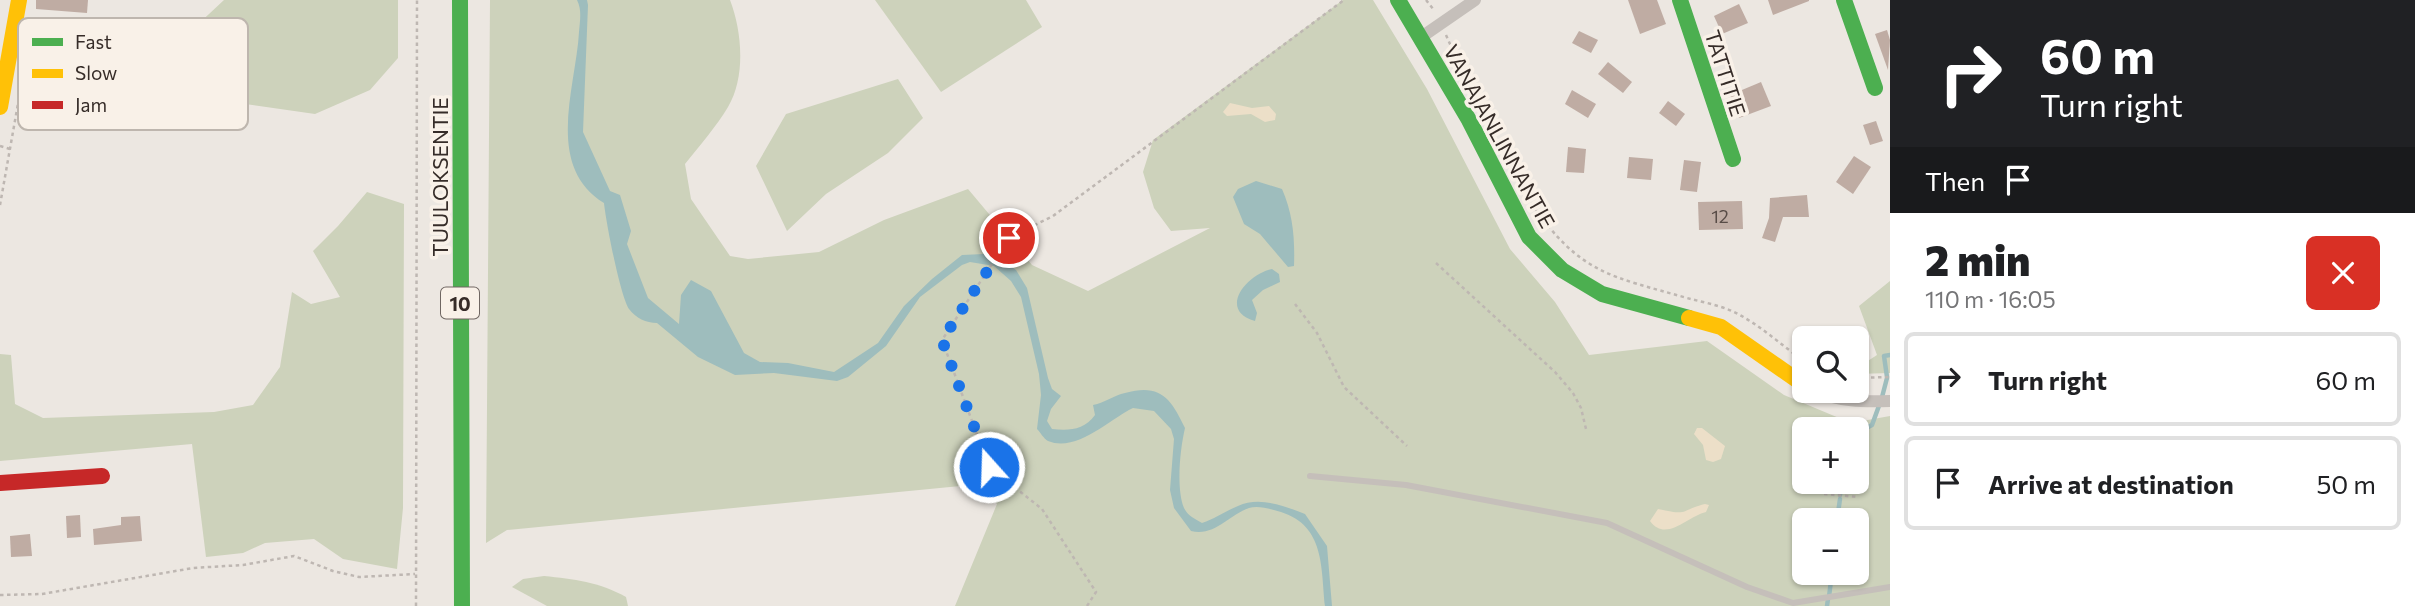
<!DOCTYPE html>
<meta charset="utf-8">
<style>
:root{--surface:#fff;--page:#f2f2f2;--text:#202124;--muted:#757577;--line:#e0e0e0}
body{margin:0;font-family:Commissioner,sans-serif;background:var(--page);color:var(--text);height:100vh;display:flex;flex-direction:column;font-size:26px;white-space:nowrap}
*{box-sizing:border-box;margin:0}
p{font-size:23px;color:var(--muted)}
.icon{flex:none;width:38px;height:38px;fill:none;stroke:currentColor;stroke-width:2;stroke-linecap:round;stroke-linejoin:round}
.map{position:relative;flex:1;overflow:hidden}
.side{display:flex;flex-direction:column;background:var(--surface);width:525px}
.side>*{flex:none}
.guide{background:#202124;color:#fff;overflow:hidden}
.controls{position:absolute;left:1792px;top:326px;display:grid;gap:14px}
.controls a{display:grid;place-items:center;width:77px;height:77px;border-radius:10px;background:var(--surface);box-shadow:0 2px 5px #0004;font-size:35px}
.pin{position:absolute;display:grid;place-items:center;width:60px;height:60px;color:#fff;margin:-30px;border:4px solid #fff;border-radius:50%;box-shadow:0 2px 7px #0007}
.me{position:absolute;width:77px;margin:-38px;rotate:340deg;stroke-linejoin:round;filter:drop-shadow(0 0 5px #0008)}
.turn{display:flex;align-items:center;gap:24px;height:147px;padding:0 35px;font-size:32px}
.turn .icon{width:91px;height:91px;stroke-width:2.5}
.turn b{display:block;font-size:49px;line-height:60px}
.then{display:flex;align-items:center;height:66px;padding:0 35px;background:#0003;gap:14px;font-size:26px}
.round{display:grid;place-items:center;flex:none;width:74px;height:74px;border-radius:10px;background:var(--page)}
.headline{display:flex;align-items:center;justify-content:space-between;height:119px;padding:0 35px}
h1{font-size:42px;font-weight:800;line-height:52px}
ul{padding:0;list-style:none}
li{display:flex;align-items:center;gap:21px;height:94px;margin:0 14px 10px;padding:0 21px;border:4px solid var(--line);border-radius:10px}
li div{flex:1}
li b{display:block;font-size:26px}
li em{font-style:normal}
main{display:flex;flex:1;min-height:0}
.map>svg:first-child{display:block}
.green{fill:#cdd2bb;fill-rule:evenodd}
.sand{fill:#ecdfc8}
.water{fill:#9ebdbd}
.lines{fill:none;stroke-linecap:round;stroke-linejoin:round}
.stream{stroke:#9ebdbd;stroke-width:4.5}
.building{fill:#bfaca3}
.path{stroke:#beb7b2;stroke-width:2.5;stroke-dasharray:3.5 3.5;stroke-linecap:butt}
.lane{stroke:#c5bfba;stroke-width:6}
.street{stroke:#c5bfba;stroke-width:12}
.fast{stroke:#4caf50;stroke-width:16}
.slow{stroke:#ffc107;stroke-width:16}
.jam{stroke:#c62828;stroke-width:16}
.route{stroke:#1a73e8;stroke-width:12;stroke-dasharray:0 21.6}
.labels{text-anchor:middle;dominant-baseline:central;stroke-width:7;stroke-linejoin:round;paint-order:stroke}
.number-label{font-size:18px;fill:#584c47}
.shield{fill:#f9f1e8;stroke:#706762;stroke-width:2}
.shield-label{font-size:19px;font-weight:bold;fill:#362c28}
.street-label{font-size:21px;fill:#362c28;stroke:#f9f1e8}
.key{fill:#f9f1e8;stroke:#beb6ae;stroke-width:2}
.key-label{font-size:19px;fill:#362c28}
</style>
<main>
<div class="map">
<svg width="1890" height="606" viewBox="0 0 1890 606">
<rect width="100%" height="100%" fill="#ece7e1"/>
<g class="green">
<path d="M224,0H398V58L370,90L315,114L231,102L145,55L194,28Z"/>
<path d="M490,0H730C742,31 746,77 728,107C716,127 700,145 685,164L691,199L730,256L748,259L819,252L884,220L968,189L1032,265L1088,291L1210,228L1171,231L1154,208L1143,172L1153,140L1343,0H1373L1427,89L1510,249L1555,302L1589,355L1707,341L1784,395L1851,423L1890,416V606H955L997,504L981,484L507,530L486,543ZM1804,429H1857V481H1804ZM1804,520H1857V572H1804Z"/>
<path d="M875,0H1026L1042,27L941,92Z"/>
<path d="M898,79L923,118L888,153L826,194L787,231L756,166L786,114Z"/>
<path d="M367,192L404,204L403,508L397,569L343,559L314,539L265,543L243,553L206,557L192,444L0,461V354L11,355L15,404L43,418L214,412L253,405L280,367L292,292L311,304L340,297L313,251L338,226Z"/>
<path d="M1890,281V373L1857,374V368L1877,355L1859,306Z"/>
<path d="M544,576C574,579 599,582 626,597L628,606H547L512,587L523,579Z"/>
</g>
<g class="sand">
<path d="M1230,103L1252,108L1269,106L1276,114L1275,120L1265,122L1251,114L1227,116L1223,112Z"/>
<path d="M1697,428H1702L1725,446L1721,459L1713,462L1706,460L1703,445L1694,434Z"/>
<path d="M1705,504L1709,505L1706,512C1688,516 1666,543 1650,521L1658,509C1690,516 1678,511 1705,504Z"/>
</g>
<g class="water">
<path d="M577,0H587L588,5L583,132L610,191L620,195L631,231L627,244L648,298L679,324L681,295L691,280L711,291L744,353L760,362L788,363L834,372L878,343L904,306L932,279L962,255L984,254L1002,260L1016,270L1027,288L1048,378L1052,389L1061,396L1051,409L1047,421L1052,429C1069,431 1084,430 1095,415L1093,405C1105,403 1114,395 1125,393C1161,383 1171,399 1185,428C1180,449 1176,489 1184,508C1188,516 1195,519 1202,523C1215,519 1225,511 1238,506C1259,496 1285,506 1305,514L1327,546L1332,606H1325C1321,568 1325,526 1281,512C1271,509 1258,505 1249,508C1229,515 1214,537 1191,531L1174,508L1170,490L1174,439L1171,429L1154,411L1133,408C1111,418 1077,453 1048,441C1044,439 1040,432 1037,429L1041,395L1039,374L1021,297L1011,281L994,266L970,262L962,265L920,297L886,346L848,377L837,381L774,373L735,375L698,357L657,323C646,323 636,318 629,309C620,295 606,222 604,203C544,166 576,87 579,32C580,20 582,10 577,0Z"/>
<path d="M1256,181L1282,189C1293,214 1295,238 1294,266L1288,267L1260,234L1244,224L1233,197L1238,189Z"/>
<path d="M1272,269L1279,274L1280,282L1263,290L1252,300L1257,313L1255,321C1217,310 1247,274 1272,269Z"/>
</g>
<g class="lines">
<g class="stream">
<path d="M1887,377L1884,356L1890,355"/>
<path d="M1881,401L1887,378"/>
<path d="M1857,433L1872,425L1880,403"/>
<path d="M1840,495L1842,481"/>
<path d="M1837,520L1840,499"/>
<path d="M1829,597L1832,572"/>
<path d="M1827,606L1828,599"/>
</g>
</g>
<g class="building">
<path d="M36,0H88L87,13L36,9Z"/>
<path d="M1628,0H1657L1666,24L1640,34Z"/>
<path d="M1768,0H1809V1L1773,15Z"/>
<path d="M1739,4L1748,23L1722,34L1714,16Z"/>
<path d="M1887,30L1890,40L1888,70L1875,34Z"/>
<path d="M1579,31L1598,40L1591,53L1572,43Z"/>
<path d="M1608,62L1632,82L1623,93L1598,74Z"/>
<path d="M1761,82L1771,106L1739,118L1730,95Z"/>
<path d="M1572,90L1596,104L1588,118L1565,104Z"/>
<path d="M1668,101L1685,114L1676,126L1659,113Z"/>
<path d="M1876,121L1883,141L1870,145L1863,125Z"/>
<path d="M1568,147L1586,149L1584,173L1566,172Z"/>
<path d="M1854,156L1871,167L1853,194L1836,182Z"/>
<path d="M1629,157L1653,159L1651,180L1627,178Z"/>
<path d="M1684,160L1701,162L1697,192L1680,190Z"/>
<path d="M1807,195L1809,217H1783L1775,242L1762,238L1769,218L1770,198Z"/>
<path d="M1742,201L1743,229L1699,230L1698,202Z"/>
<path d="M80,515L81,537L67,538L66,516Z"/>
<path d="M140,516L142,541L94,545L93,529L121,525V517Z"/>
<path d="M30,534L32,556L11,557L10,536Z"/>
</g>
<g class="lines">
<g class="path">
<path d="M1426,0L1434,10"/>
<path d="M1446,35L1466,80"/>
<path d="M0,146L10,149"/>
<path d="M1531,203C1580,274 1610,276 1687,298C1702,302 1719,305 1734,312C1759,324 1781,345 1804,361"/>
<path d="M0,205L30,36"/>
<path d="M1436,263L1555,372L1573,393L1581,408L1586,429"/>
<path d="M1295,304L1317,333L1344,387L1407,446"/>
<path d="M1857,378L1890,377"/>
<path d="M1824,494L1858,497"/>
<path d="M0,595L42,594L193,568L243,565L294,556L333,571L359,577L415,574"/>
<path d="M416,606L417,0"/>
<path d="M1087,606L1096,592L1042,509L989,467L942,340L1009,238L1053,216L1344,0"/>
</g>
<path class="lane" d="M1310,476L1406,485L1607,523L1747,587L1793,603L1890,587"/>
<g class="street">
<path d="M1420,38L1475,0"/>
<path d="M1814,390C1839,402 1863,402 1890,401"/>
</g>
<g class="fast">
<path d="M460,0L462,606"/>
<path d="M1398,0L1469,120L1529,237L1562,270L1602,294L1689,318"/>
<path d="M1680,0L1733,159"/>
<path d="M1844,0L1875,88"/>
</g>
<g class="slow">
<path d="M0,107L19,0"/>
<path d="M1689,318L1721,327L1804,385"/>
</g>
<path class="jam" d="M0,483L102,476"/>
</g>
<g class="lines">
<path class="route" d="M989,467L942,340L1009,238"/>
</g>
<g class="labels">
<g class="number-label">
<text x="1720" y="216">12</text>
</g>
<rect class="shield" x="441" y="287.5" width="38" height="31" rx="5"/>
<g class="shield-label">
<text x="460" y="303">10</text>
</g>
<g class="street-label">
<text transform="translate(1726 73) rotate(72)">TATTITIE</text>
<text transform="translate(1500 136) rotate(61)">VANAJANLINNANTIE</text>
<text transform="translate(439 177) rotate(-90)">TUULOKSENTIE</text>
</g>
</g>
<rect x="18" y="18" width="230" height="112" rx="10" class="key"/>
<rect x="32" y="38" width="31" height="8" fill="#4caf50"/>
<rect x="32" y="69" width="31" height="9" fill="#ffc107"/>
<rect x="32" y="101" width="31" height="8" fill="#c62828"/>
<g class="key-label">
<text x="75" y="49">Fast</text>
<text x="75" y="80">Slow</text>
<text x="75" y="112">Jam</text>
</g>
</svg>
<div class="controls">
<a><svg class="icon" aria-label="search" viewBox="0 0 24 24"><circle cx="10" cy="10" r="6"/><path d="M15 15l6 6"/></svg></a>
<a>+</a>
<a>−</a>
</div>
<div class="pin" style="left:1009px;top:238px;background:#d93025"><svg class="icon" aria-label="arrive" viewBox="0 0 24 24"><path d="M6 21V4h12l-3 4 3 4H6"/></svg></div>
<svg class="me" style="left:989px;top:467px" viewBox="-20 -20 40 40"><circle r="17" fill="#1a73e8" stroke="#fff" stroke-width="3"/><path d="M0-11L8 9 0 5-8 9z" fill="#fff"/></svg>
</div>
<section class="side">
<div class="guide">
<div class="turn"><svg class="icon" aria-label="right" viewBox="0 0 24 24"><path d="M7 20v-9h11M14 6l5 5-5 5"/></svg><div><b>60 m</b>Turn right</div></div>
<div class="then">Then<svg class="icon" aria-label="arrive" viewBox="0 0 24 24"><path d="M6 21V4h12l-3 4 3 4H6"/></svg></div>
</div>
<div class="headline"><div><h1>2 min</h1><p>110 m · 16:05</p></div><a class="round" style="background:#d93025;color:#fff"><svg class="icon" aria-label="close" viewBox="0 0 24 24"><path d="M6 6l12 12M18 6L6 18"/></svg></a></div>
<ul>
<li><svg class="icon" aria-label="right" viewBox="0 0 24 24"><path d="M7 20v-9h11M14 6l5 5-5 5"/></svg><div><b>Turn right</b></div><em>60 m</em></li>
<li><svg class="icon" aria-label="arrive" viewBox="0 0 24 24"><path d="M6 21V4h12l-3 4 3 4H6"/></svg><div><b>Arrive at destination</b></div><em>50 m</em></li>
</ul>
</section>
</main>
